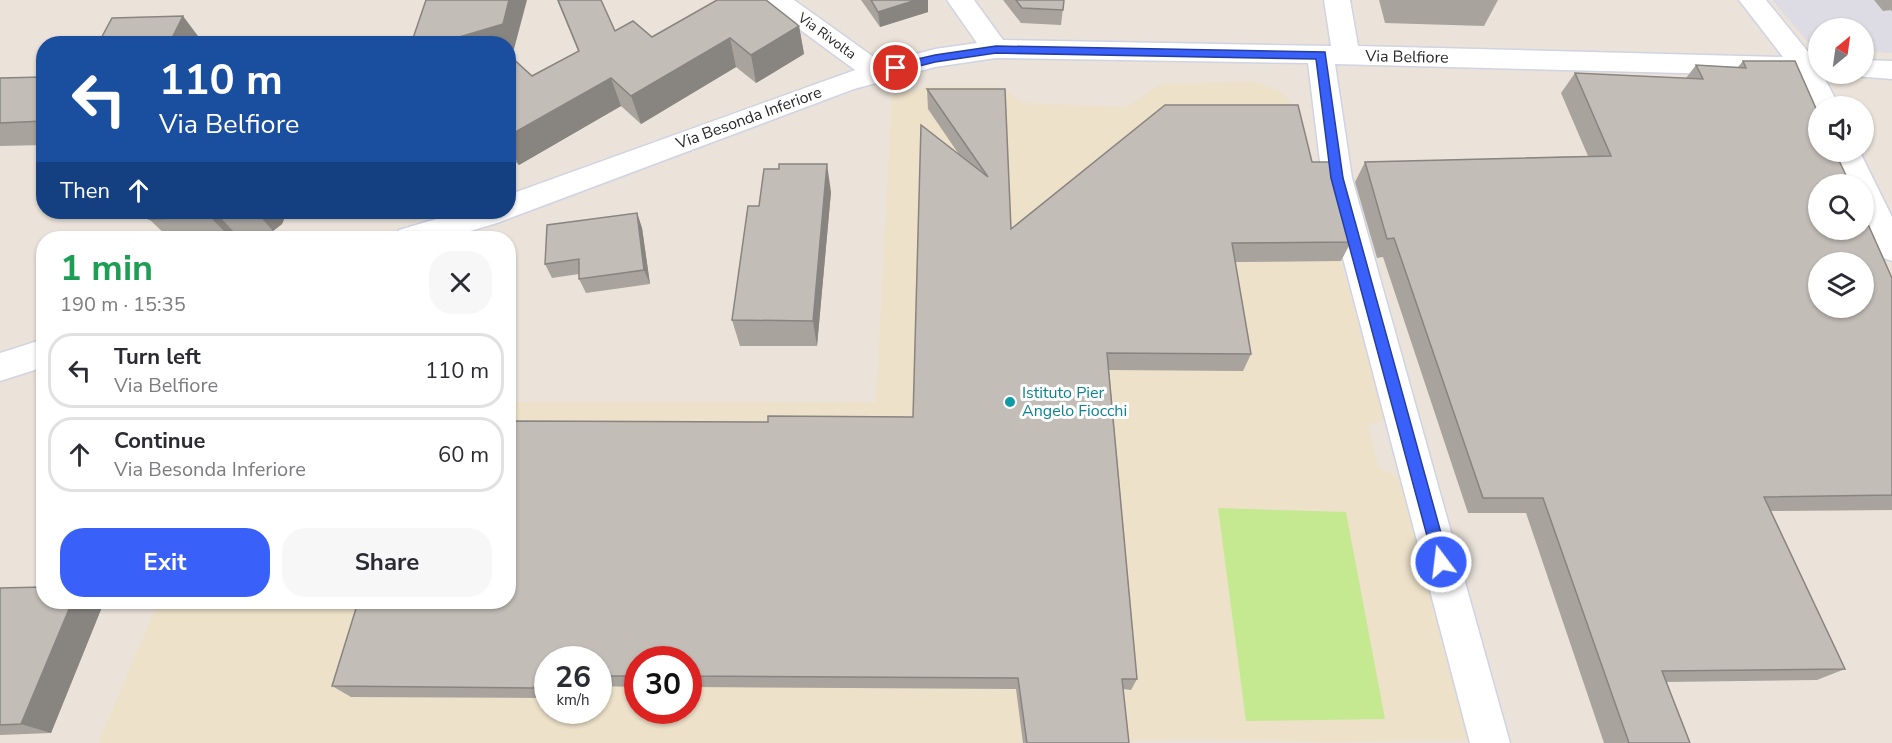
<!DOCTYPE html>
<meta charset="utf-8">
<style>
:root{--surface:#fff;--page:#f7f7f7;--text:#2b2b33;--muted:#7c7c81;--line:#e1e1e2;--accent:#3960f9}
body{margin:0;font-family:"Nunito Sans",sans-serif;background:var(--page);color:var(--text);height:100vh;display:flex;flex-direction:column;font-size:22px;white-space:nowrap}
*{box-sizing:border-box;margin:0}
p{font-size:20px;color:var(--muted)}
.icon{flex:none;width:33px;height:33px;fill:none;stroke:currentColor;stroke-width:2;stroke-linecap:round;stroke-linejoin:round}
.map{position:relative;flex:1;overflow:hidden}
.drawer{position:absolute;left:36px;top:231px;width:480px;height:378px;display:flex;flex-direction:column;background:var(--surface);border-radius:24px;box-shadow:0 2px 4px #0004}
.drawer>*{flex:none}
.guide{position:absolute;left:36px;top:36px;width:480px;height:183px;border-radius:24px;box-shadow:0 2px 4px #0004;background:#1a4fa0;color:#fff;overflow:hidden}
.needle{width:39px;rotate:29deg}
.fabs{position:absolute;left:1808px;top:18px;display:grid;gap:12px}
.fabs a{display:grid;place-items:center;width:66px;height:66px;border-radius:50%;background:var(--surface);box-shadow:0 2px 4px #0004;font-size:30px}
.speed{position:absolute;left:534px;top:646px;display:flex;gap:12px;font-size:30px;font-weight:700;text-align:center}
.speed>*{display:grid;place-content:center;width:78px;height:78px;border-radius:50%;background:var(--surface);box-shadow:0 2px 4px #0004;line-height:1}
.speed small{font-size:15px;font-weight:400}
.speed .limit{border:9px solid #d22;background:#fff;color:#111}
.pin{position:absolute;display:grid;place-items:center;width:51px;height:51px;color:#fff;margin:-26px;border:3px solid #fff;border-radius:50%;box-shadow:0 2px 6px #0007}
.me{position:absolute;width:66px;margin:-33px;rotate:345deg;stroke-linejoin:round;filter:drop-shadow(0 0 4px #0008)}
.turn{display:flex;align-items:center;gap:21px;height:126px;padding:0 24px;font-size:27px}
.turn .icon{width:78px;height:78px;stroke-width:2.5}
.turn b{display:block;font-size:42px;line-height:51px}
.then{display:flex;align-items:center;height:57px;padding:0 24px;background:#0003;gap:12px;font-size:22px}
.round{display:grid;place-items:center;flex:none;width:63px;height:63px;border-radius:24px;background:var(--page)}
.headline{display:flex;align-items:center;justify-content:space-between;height:102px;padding:0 24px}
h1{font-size:36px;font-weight:700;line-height:45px;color:#1e9e55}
.primary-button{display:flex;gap:12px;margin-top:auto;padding:12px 24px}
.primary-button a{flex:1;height:69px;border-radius:24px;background:var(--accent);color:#fff;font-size:24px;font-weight:700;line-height:69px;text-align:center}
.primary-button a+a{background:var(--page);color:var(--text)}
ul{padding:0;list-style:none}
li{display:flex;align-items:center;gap:18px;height:75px;margin:0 12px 9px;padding:0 12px;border:3px solid var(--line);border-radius:24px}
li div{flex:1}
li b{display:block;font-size:22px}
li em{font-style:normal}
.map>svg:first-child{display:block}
.industrial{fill:#dddbe3}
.education{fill:#ede1c9;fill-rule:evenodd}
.pitch{fill:#c5e991}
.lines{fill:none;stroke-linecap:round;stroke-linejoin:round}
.minor-casing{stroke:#cfd3e2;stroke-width:3}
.minor{fill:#fff;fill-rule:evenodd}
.wall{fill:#a8a39d}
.shaded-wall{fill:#888480}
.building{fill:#c3bdb7;stroke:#888480;stroke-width:1.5;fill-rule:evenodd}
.route{fill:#3960f9;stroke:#253ea2;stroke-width:1.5}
.culture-dot{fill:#0f9aa8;stroke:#fff;stroke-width:2}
.labels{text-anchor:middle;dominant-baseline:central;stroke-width:6;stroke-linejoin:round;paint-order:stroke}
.far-street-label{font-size:14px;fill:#282828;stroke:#fff}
.street-label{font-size:16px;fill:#282828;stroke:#fff}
.culture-label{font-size:16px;fill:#0d838f;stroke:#fff;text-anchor:start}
</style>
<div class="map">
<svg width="1892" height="743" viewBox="0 0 1892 743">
<rect width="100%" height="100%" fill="#ebe3da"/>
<path class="industrial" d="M1772,0H1892V53L1863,51V28H1818V47L1808,42Z"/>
<path class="education" d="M1239,82H1256L1281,92L1288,99L1299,117L1386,419L1368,425L1379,468L1407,480L1469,740L1330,742L1184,739L1052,743H98L158,602H508L509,402H876L892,95L928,87H1002L1022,103L1127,107L1160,84ZM548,660H598V711H548ZM638,660H688V711H638Z"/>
<path class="pitch" d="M1218,508L1346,512L1385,719L1246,721Z"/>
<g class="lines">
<defs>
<g id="minor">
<path d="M764,0H794L882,63L935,49L977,43L947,0H974L1003,40L1331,46L1324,0H1350L1358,46L1783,57L1739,0H1766L1813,58H1818V74H1828L1823,75L1839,106H1818V114L1815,113L1797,76L1335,64L1352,178L1510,743H1470L1322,178L1308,63L996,58L935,67L854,89L497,223L447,238H395L399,230L460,212H508V195L855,70L768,6Z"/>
<path d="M1863,60L1892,61V79L1853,76L1852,74H1863Z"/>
<path d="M1832,152H1860L1892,217V261L1881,257L1863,219V184H1848Z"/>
<path d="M44,339V367L0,381V353Z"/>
</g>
</defs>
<use href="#minor" class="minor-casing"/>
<use href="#minor" class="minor"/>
</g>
<g class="wall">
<path d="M557,0L615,31L652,37L799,26L804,54L756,83L736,67L641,124L621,106L519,165L508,155V54L532,76L578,51Z"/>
<path d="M861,0H928V12L880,27Z"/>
<path d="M1003,0H1064L1061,25L1021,23Z"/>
<path d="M1379,0H1498L1484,26L1385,23Z"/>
<path d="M1874,0H1892V12L1891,10L1883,11Z"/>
<path d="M1743,61L1892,278V510L1771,511L1845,669L1817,680L1666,682L1690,743H1604L1526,513H1468L1383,257L1377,258L1355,182L1365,162L1588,156L1561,93L1575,73L1686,78L1696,65L1738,67Z"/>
<path d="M44,77V145L0,146V78Z"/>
<path d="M927,89H1005L1011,229L1312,162L1351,242L1341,261L1235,262L1251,354L1243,371L1109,370L1137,679L1131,690L1123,689L1129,743H1023L1016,689L688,687V660H638V687L598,686V660H548L547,698L351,697L332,686L768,422L913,417L958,153L928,109Z"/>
<path d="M831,192L817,346H740L732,320L759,206Z"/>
<path d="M153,212H287L282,224L273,231L234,232L231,238H169L149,219Z"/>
<path d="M637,213L642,228L650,284L586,293L579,279V274L552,278L545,264Z"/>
<path d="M0,588L44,602H104L51,733L0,735Z"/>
</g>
<g class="shaded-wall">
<path d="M509,0H527L514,49L508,51V44H436Z"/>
<path d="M916,0H928V12L880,27L878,12Z"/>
<path d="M183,16L201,40L200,44H169Z"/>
<path d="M799,26L804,54L756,83L751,55Z"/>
<path d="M730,38L736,67L641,124L631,96Z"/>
<path d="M611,78L621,106L519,165L508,145V136Z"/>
<path d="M827,164L831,192L817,346L813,321Z"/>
<path d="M213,212H215L234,232L231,238L210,217Z"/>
<path d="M256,212H287L282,224L273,231Z"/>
<path d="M637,213L642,228L650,284L644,270Z"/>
<path d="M72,602H104L51,733L21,724Z"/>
<path d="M537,675L548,684L547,698L534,688Z"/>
</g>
<g class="building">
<path d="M426,0H509L503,24L436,44H411Z"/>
<path d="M558,0H601L615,31L633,21L652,37L717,0H766L799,26L751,55L730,38L631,96L611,78L508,136V54L532,76L579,51Z"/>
<path d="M871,0H916L878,12Z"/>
<path d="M1016,0H1064L1063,10L1022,8Z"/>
<path d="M183,16L169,44H98L112,18Z"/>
<path d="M1743,61H1795L1818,113V152H1835L1850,184H1818V230H1863V213L1892,278V495L1764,497L1845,669L1662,671L1690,743H1629L1543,498H1483L1394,238L1387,239L1365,162L1611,156L1575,73L1703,79L1696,65L1746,68ZM1818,262H1863V308H1818Z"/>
<path d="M44,77V121L0,123V78Z"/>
<path d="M927,89H1005L1011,229L1165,105H1298L1312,162H1330L1351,242L1232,243L1251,354L1107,353L1137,679H1122L1129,743H1027L1018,678L688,676V660H638V676H598V660H548V675H537L534,688L332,686L358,602H508V421L768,422V416L913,417L921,125L988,177Z"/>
<path d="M779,164H827L813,321L732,320L748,206H759L764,169H779Z"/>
<path d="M153,212H213L210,217L149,219Z"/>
<path d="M637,213L644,270L579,279V259L545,264L547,225Z"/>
<path d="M44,587V602H72L21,724L0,725V588Z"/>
</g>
<path class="route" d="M996,46L1325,52L1343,178L1449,562L1447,567L1441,570L1436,567L1434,562L1331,178L1316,59L996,53L935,62L896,72L891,68L892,65L935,55Z"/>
<circle class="culture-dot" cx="1010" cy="402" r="6"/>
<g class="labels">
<g class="far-street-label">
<text transform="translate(827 36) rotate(36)">Via Rivolta</text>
</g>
<g class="street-label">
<text transform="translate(1407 57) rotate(1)">Via Belfiore</text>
<text transform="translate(749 118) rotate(-20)">Via Besonda Inferiore</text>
</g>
<g class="culture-label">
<text x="1022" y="393">Istituto Pier<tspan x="1022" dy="18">Angelo Fiocchi</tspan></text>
</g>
</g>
</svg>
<div class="fabs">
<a><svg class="needle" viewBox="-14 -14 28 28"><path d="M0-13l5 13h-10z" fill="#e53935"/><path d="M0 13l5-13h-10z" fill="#7c7c81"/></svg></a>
<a><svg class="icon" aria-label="sound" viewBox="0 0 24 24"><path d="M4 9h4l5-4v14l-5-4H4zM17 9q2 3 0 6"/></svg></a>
<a><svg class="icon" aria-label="search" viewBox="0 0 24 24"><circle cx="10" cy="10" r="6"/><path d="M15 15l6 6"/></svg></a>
<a><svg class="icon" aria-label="layers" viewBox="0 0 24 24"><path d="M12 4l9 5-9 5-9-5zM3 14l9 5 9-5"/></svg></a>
</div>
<div class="speed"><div>26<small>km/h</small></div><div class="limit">30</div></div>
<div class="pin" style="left:896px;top:68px;background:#d93025"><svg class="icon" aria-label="arrive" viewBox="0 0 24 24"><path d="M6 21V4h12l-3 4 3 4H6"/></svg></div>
<svg class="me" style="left:1441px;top:562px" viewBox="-20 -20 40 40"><circle r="17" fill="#3960f9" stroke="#fff" stroke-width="3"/><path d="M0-11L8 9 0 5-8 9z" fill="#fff"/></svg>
<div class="guide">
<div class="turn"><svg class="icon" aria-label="left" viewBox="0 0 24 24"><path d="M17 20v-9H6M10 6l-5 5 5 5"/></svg><div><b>110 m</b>Via Belfiore</div></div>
<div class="then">Then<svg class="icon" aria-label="ahead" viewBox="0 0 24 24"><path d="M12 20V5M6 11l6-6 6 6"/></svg></div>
</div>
<section class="drawer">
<div class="headline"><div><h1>1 min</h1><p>190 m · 15:35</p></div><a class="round"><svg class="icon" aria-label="close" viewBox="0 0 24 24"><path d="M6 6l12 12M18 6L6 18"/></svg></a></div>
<ul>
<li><svg class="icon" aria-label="left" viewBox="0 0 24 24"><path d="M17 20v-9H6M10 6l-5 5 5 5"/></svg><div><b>Turn left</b><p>Via Belfiore</p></div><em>110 m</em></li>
<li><svg class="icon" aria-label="ahead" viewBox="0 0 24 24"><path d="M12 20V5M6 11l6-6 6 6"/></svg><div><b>Continue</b><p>Via Besonda Inferiore</p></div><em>60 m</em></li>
</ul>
<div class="primary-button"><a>Exit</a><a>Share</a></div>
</section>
</div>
